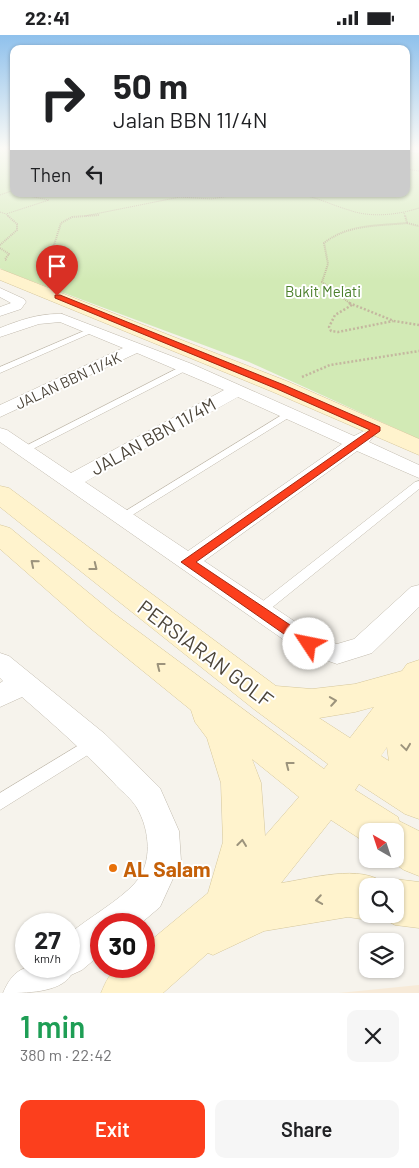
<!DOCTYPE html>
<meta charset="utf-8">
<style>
:root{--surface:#fff;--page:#f6f6f6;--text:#202124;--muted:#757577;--accent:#fc3f1d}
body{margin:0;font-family:Barlow,sans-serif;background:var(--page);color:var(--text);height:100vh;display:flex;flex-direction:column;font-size:19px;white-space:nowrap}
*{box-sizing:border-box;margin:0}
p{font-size:16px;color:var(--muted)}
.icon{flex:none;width:28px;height:28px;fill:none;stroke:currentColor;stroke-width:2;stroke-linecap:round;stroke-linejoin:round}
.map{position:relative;height:958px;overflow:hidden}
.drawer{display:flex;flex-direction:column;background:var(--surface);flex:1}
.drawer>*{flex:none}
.top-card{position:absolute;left:10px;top:10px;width:400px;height:152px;border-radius:10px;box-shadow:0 1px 4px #0004;background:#fff;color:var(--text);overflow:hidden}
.needle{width:32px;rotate:321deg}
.tools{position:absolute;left:359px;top:788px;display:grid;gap:10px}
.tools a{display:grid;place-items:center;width:45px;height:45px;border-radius:10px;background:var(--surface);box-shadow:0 1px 4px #0004;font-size:25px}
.speed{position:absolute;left:15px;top:878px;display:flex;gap:10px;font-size:25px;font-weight:700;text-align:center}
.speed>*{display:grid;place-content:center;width:65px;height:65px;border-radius:50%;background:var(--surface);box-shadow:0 1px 4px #0004;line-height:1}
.speed small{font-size:12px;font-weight:400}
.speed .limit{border:8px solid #d22;background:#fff;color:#111}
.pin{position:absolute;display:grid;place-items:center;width:42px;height:42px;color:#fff;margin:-51px -21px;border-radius:50% 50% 50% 0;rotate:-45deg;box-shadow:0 0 5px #0007}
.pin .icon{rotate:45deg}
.me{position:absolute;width:55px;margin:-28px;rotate:304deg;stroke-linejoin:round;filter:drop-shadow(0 0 4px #0008)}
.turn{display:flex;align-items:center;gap:18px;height:105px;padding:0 20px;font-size:22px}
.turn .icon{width:65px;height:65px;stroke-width:2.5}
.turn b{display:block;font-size:35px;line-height:42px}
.then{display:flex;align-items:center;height:48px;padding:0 20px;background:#0003;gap:10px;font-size:19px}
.round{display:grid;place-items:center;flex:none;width:52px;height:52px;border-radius:10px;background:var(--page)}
.summary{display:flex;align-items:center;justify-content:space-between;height:85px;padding:0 20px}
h1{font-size:30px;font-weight:600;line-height:38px;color:#1e9e55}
.action{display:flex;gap:10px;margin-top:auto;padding:10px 20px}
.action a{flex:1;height:58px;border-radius:10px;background:var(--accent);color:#fff;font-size:20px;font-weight:600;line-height:58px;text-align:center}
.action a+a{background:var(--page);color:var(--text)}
.status{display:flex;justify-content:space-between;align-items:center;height:35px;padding:0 25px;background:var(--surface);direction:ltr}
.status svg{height:14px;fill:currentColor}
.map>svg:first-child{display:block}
.commercial{fill:#f7ead8}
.green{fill:#d2eab5}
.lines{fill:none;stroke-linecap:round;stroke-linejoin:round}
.lane-casing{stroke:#c2bbae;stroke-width:1}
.street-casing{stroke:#c2bbae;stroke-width:1}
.secondary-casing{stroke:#d6c79b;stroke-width:1}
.path-far2{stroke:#c4b79f;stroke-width:1;stroke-dasharray:1 1;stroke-linecap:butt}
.path-far1{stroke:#c4b79f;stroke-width:2;stroke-dasharray:1 1;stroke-linecap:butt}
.path{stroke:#c4b79f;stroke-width:2.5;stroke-dasharray:2 2;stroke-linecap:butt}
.lane{fill:#fff;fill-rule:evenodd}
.street{fill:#fff;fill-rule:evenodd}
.secondary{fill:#fff3cd;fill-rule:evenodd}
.oneway{stroke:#9c937c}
.route{fill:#fc3f1d;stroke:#a42913}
.food-dot{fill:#e8710a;stroke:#fff;stroke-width:2}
.labels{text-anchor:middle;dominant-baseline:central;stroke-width:4;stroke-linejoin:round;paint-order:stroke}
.far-park-label{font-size:15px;fill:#4a7f2a;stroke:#fff}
.far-street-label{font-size:15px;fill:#4b4439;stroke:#fff}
.street-label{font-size:18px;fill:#4b4439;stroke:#fff}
.near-street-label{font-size:21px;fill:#4b4439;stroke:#fff}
.near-food-label{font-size:21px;font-weight:bold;fill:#c56008;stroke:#fff;text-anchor:start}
</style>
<div class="status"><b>22:41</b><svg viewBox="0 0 49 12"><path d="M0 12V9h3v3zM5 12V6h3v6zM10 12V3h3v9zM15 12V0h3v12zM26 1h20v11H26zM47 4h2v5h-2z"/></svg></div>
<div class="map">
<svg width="419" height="958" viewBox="0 0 419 958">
<rect width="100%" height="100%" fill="#f6f3ec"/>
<path class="commercial" d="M419,950V958H339Z"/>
<path class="green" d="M0,112H14V159H406V116L419,118V404L249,327L5,236L0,233Z"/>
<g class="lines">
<defs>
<g id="lane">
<path d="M91,293L98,295L0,338V332Z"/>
<path d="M186,329L190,332L189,334L27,417H19L18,415Z"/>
<path d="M290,375L295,378L293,380L126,484H118L116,482Z"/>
<path d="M419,446V454L264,579H254L252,576L254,573L415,447Z"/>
<path d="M94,701L99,703L102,708L99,713L0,775V758Z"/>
</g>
<g id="street">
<path d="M0,253L24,264L26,267L21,274L0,281V272L11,268L0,262Z"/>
<path d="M62,279L192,329L354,401L364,396L371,398L373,402L369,407L419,430V443L357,416L204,526L318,602L337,609L354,604L411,552L419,550V572L372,618L337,629L300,616L0,407V393L7,395L71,438L224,355L137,318L0,382V370L123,313L60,287L39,289L0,302V293C20,285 40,278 62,279ZM238,362L342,409L188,516L85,447Z"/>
<path d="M0,618L9,621L105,699L160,753L179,796L181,826L160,872L140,889H101V919L82,935L71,940C60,958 25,958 3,958C17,924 37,931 69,931V899C88,883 119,866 135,848C153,829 150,795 137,773C132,764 121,756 114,748C85,717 54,690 22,662L0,672V648L3,646L0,643Z"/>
</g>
<g id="secondary">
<path d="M0,234L289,347L419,404V420L273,357L0,245Z"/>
<path d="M0,451L9,453L276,651L312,654L355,649L402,636L407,629L419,625V784L405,779L359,749L355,755L398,782L399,786L419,796V841L404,835L388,824H395V796H368V809L331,785L281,848C309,844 362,828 385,849L395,844L419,847V893L395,890L378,881L368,885L348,882L264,896L213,920L208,918L163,958H101C112,932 116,931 144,931V911L208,858L223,807L221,748L207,703L195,687L191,675L90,593L0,514V490L10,493L112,577L324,734L328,729L255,675L0,472ZM374,672L350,703L319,683L355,677ZM387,712L389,726L381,721ZM252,724L299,762L265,801L261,748ZM368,851H395V879H368Z"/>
</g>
</defs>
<use href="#lane" class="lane-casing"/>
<use href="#street" class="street-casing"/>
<use href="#secondary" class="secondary-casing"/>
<g class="path-far2">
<path d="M406,134L419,136"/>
<path d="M296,159C315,161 331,170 349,175C370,183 398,180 419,173"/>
<path d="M0,160L14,155"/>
<path d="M0,177L6,179"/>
<path d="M404,178L405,181"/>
<path d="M8,181L6,179L49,165L18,159"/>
<path d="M85,181L180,162L211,164L241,159"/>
</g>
<g class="path-far1">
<path d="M407,188L419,191"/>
<path d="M0,210L17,195V189L7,180"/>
<path d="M0,213L9,219L5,224L7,226"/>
<path d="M39,240L43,238L45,231L37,226L54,210L61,188L72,182L99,180"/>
<path d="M351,269L322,247L328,229L324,208C348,189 378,191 407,188L405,180"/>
</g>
<g class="path">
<path d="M349,268L394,286L419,290"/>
<path d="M352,270L335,280L329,292L331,296L338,297L393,286"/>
<path d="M302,342L330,330L419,316"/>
</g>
<use href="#lane" class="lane"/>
<use href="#street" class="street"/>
<use href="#secondary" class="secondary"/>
</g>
<defs><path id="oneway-chevron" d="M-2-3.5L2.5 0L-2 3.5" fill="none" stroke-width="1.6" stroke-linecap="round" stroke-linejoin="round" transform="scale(1.25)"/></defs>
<g class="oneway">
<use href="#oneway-chevron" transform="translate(34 528) rotate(-140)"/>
<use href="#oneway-chevron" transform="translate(94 532) rotate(38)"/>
<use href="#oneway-chevron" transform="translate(160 631) rotate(-142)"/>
<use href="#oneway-chevron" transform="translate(333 666) rotate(-9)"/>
<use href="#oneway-chevron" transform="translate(406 712) rotate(82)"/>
<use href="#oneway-chevron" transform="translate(289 730) rotate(-142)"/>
<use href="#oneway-chevron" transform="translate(242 808) rotate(-83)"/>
<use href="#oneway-chevron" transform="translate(319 865) rotate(171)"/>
</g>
<linearGradient id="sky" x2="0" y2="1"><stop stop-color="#8fc1ec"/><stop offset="0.46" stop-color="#fbfaf6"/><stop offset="1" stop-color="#fbfaf6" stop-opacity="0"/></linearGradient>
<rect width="419" height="246" fill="url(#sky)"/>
<path class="route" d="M55,260H60L284,350L380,392V396L196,527L314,606L316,609L314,613H304L181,527L370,395L277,354L55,263Z"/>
<circle class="food-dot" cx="113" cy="833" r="5"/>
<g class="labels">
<g class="far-park-label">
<text x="323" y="256">Bukit Melati</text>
</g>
<g class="far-street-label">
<text transform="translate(68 345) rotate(-25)">JALAN BBN 11/4K</text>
</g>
<g class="street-label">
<text transform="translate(153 401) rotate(-29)">JALAN BBN 11/4M</text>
</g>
<g class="near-street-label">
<text transform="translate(206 618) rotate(37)">PERSIARAN GOLF</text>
</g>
<g class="near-food-label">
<text x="123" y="833">AL Salam</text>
</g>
</g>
</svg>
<div class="tools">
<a><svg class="needle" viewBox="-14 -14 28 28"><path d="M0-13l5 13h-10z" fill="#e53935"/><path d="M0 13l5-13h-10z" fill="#757577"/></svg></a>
<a><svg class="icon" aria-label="search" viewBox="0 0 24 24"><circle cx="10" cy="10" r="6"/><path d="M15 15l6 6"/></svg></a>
<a><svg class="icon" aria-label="layers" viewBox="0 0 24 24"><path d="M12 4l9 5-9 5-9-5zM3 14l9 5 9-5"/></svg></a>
</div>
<div class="speed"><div>27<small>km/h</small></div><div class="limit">30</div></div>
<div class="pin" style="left:57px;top:261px;background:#d93025"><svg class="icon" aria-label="arrive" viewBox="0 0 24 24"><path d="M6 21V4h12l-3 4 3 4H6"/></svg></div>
<svg class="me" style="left:309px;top:609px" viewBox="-20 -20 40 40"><circle r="19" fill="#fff"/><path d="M0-13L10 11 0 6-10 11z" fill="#fc3f1d"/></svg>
<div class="top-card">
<div class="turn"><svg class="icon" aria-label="right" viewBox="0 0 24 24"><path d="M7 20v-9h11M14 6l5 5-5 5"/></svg><div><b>50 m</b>Jalan BBN 11/4N</div></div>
<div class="then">Then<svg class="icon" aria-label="left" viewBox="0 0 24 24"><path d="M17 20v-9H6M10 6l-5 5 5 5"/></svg></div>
</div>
</div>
<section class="drawer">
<div class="summary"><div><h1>1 min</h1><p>380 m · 22:42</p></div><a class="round"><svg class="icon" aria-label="close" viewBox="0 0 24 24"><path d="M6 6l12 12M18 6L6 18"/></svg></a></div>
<div class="action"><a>Exit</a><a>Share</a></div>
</section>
